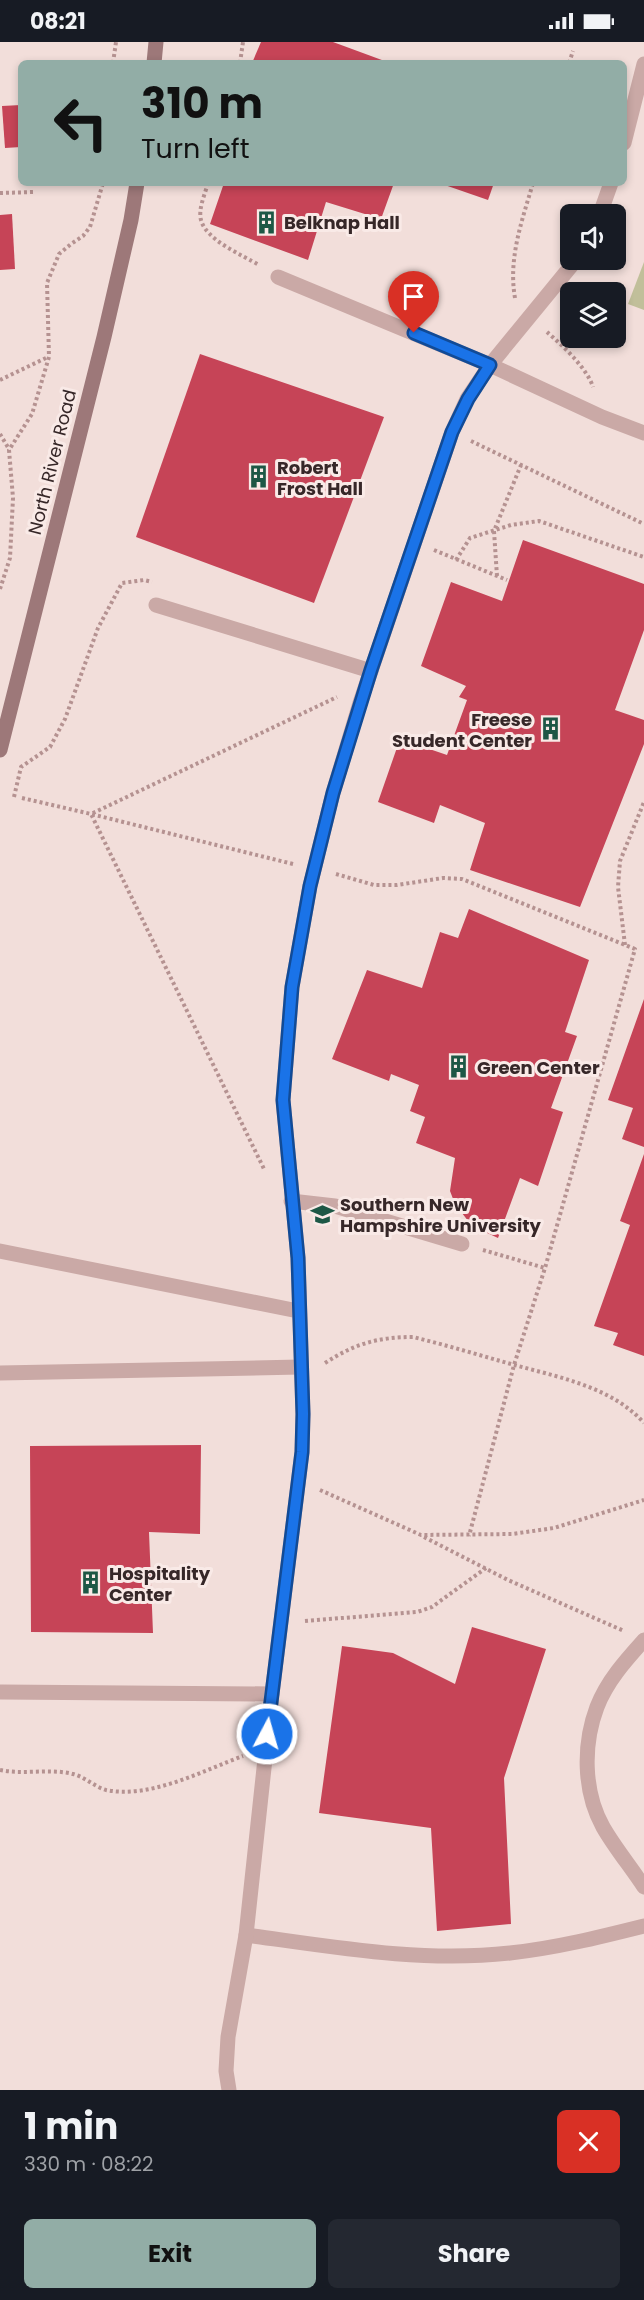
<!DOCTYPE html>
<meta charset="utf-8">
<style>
:root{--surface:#171b24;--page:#242831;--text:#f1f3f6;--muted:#9ea1a6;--accent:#92ada6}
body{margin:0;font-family:Poppins,sans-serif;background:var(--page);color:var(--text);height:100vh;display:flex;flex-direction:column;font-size:22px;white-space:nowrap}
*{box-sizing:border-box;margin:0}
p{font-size:20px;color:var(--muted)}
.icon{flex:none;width:33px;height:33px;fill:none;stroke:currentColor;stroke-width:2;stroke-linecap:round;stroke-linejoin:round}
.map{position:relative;height:2048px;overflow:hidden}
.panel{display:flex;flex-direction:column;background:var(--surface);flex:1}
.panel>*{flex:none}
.top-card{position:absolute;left:18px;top:18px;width:609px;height:126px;border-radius:9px;box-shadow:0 3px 9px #0003;background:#92ada6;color:#111;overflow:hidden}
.fabs{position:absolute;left:560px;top:162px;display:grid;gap:12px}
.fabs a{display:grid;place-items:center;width:66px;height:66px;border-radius:9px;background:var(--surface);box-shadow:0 3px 9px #0003;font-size:30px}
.pin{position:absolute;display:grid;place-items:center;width:51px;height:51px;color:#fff;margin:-62px -26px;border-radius:50% 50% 50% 0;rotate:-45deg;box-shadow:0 0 6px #0007}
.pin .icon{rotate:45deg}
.me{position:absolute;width:66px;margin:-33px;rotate:6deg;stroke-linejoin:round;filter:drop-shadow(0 0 4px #0008)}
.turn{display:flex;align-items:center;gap:21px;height:126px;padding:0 24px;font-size:27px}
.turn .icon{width:78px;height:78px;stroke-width:2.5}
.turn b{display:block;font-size:42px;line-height:51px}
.round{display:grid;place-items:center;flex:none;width:63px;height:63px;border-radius:9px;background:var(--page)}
.overview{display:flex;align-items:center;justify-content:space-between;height:102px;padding:0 24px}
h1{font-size:36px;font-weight:700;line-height:45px}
.primary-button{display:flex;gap:12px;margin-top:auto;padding:12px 24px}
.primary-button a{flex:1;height:69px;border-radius:9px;background:var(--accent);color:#111;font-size:24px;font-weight:700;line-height:69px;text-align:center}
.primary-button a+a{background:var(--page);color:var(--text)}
.status{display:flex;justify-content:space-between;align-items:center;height:42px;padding:0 30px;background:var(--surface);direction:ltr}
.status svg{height:16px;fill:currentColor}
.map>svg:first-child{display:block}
.green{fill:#c1bf9a}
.building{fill:#c64457}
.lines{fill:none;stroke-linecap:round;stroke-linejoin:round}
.path{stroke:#b59291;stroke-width:4;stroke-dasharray:3 3;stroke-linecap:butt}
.lane{stroke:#caa9a6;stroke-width:15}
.secondary{stroke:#9d7879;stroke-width:15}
.route-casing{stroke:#114b97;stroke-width:15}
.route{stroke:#1a73e8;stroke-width:10}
.labels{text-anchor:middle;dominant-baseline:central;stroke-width:6;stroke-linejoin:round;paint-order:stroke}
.poi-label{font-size:18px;font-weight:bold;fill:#362728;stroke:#f9eae7;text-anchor:start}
.street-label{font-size:18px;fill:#362728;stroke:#f9eae7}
</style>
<div class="status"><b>08:21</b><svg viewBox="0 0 49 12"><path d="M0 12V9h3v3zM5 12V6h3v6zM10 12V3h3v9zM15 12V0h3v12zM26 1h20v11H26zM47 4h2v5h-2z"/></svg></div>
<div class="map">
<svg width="644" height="2048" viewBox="0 0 644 2048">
<rect width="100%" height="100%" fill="#f2deda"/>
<path class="green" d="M644,220V268L628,262Z"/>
<g class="building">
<path d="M261,0H333L390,21H252Z"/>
<path d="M21,63V105L5,106L2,64Z"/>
<path d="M224,141H394L381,177L326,160L308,218L210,182Z"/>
<path d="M439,141H494L488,158Z"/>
<path d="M12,172L15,227L0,228V173Z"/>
<path d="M200,312L384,375L314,561L136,495Z"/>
<path d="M523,498L644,542V588L615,668L644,678V702L580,865L470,828L485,781L440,763L434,781L378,760L400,697L447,713L467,658L459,655L466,644L421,624L451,540L502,559Z"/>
<path d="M469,867L589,918L565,990L577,994L551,1066L563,1070L538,1144L520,1136L498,1196L472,1184L455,1162L450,1149L455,1116L416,1101L425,1075L410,1069L419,1043L391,1032L389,1039L332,1017L367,928L422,946L440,890L458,896Z"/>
<path d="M644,957V1105L622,1097L633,1066L608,1058Z"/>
<path d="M644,1112V1314L613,1303L618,1291L594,1284L630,1183L620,1179Z"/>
<path d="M201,1403L200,1492L149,1490L153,1591L31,1590L30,1404Z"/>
<path d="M472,1585L546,1607L504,1736L511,1882L437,1889L431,1786L319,1771L342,1604L393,1611L455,1642Z"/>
</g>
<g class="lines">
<g class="path">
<path d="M113,21L116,0"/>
<path d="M240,21L243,0"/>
<path d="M569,21L573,9"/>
<path d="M208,141C205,152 198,167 201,178C206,198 242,213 259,223"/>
<path d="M0,151L34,150"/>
<path d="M515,256C508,216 522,179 533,141"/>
<path d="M547,290C562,303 587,326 593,345"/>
<path d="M0,338L48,315"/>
<path d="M0,392L9,407"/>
<path d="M471,399L644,482"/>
<path d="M434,508L507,538"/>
<path d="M456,518L470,496L511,483L539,479L644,515"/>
<path d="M497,534L494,489L521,423"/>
<path d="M0,547L10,516L13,456L9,408L32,372L49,315L47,241L59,212L71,202L83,194L90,185L103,141"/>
<path d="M14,755L21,725L50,705L65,677L98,586L122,541L144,538L152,540"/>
<path d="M22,756L91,772L265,1129"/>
<path d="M293,822L91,772L337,655"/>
<path d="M336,832L374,843H397L443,836L462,837L635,907L545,1226L514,1323L469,1494"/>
<path d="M625,903L618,845L620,819L644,760"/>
<path d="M483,1208L545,1226"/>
<path d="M325,1321C354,1302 378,1295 413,1295C446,1303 479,1313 511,1322C557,1335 611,1344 644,1381"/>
<path d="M320,1448L421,1493L512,1492L554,1486L644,1458"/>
<path d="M424,1495L508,1538L624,1589"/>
<path d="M305,1579L417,1570L432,1565L486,1526"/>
<path d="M0,1728C24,1733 50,1726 73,1732C85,1735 95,1745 106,1748C150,1757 202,1729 243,1714"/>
</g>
<g class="lane">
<path d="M624,101L644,22"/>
<path d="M600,172L611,141"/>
<path d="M278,235L490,323L602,375L644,391"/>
<path d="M156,563L371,629"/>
<path d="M291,1159L335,1164L462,1202"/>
<path d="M0,1209L298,1269"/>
<path d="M0,1331L300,1325"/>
<path d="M644,1598C626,1618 607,1639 597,1665C583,1702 583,1749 603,1785C615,1806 631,1825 644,1845"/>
<path d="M1,1650L272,1652"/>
<path d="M246,1893C334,1905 422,1921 510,1911C556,1906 600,1895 644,1884"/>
<path d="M229,2048L226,2029L228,1995L246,1893L272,1652L302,1410L303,1372L298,1216L283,1058L292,945L310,844L333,751L360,661L452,390L467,357L490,323L576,218"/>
</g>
<g class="secondary">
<path d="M154,21L156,0"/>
<path d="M0,708L104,295L131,178L137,141"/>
</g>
</g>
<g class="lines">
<defs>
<path id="route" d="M267,1692L302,1410L303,1372L298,1216L283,1058L292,945L310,844L333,751L371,628L452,390L468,357L490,323L414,291"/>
</defs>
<use href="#route" class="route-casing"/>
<use href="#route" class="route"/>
</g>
<defs>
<symbol id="building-bare" viewBox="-9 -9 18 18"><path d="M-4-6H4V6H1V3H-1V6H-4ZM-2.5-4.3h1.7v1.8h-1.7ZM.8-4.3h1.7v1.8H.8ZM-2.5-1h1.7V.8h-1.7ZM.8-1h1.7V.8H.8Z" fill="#1d5745" stroke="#f9eae7" stroke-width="2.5" paint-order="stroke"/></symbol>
<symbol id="university-bare" viewBox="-9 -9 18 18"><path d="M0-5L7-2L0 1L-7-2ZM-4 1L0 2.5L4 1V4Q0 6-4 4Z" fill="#1d5745" stroke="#f9eae7" stroke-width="2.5" paint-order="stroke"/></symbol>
</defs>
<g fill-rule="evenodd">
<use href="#building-bare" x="250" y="164" width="33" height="33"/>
<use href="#building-bare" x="242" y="418" width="33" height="33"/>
<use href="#building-bare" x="534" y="670" width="33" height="33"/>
<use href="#building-bare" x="442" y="1008" width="33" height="33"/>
<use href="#university-bare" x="306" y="1156" width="33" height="33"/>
<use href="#building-bare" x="74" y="1524" width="33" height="33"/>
</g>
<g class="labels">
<g class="poi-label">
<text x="284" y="180">Belknap Hall</text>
<text x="277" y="425">Robert<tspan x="277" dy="21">Frost Hall</tspan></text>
<text x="532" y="677" text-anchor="end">Freese<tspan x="532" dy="21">Student Center</tspan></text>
<text x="477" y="1025">Green Center</text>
<text x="340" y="1162">Southern New<tspan x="340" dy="21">Hampshire University</tspan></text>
<text x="109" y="1531">Hospitality<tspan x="109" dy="21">Center</tspan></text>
</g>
<g class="street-label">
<text transform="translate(52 420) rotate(-76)">North River Road</text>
</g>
</g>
</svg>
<div class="fabs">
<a><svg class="icon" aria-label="sound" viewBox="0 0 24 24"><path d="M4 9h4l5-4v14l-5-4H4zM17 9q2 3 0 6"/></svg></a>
<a><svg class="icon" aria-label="layers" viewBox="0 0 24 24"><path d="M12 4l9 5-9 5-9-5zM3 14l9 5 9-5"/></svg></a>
</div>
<div class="pin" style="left:414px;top:291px;background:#d93025"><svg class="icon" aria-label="arrive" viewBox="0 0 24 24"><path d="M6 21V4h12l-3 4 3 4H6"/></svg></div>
<svg class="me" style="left:267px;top:1692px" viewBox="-20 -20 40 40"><circle r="17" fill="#1a73e8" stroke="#fff" stroke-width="3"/><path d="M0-11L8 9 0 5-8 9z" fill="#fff"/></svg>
<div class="top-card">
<div class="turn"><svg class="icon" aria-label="left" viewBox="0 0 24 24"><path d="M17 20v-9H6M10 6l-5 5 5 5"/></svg><div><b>310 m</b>Turn left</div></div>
</div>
</div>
<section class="panel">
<div class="overview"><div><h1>1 min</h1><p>330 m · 08:22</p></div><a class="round" style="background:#d93025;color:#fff"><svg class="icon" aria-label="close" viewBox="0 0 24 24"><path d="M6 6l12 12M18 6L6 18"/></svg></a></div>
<div class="primary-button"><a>Exit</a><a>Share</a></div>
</section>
